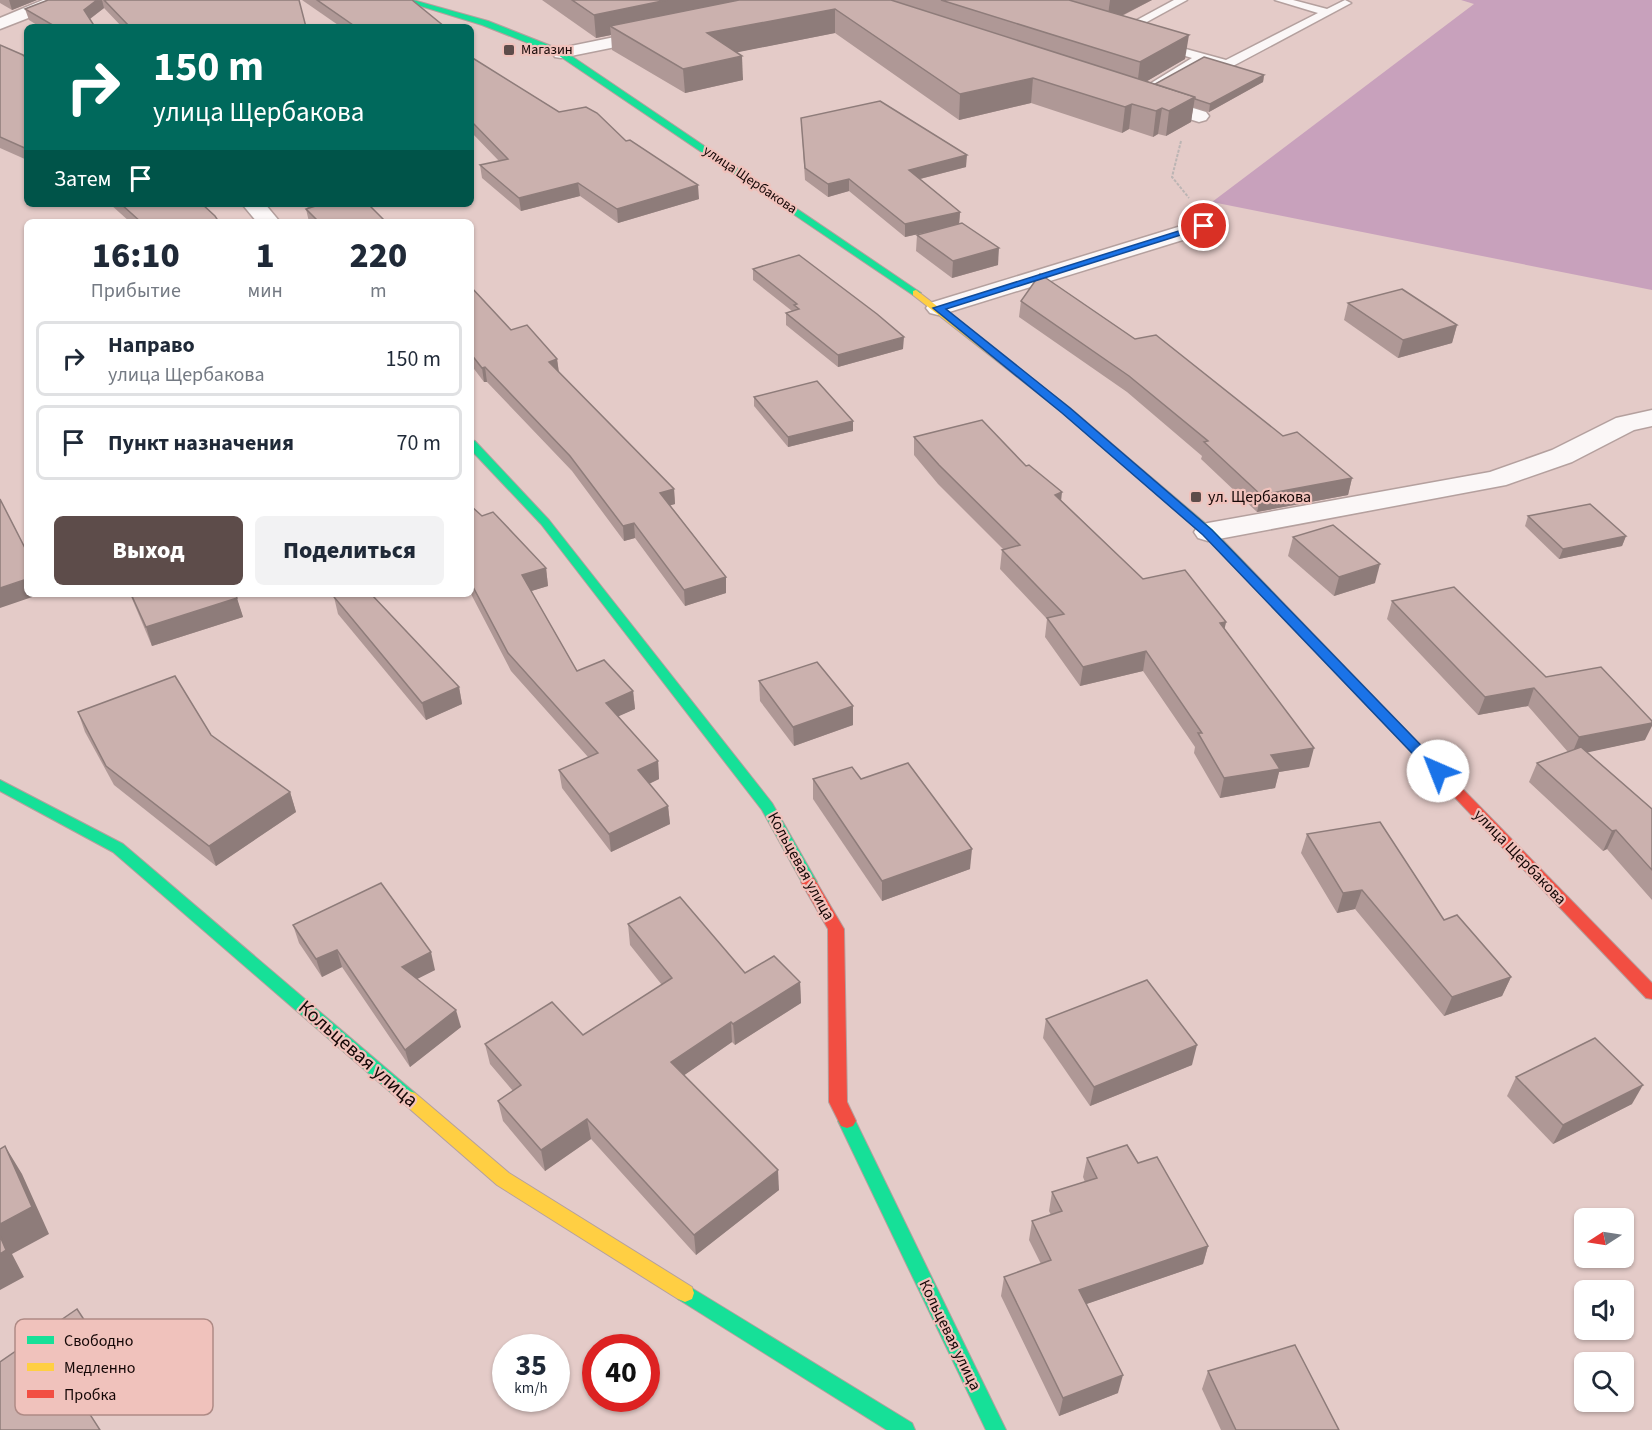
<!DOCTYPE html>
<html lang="ru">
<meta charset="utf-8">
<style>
:root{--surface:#fff;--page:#f2f2f3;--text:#1f2937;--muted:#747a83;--line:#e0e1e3;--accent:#5d4c4a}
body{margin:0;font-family:"Source Sans 3",sans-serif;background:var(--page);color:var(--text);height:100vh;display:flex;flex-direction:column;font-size:22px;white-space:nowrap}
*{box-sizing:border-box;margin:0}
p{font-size:20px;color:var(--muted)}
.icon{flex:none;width:33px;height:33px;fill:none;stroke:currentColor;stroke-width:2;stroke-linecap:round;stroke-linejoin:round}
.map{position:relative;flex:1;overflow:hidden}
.side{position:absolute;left:24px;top:219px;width:450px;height:378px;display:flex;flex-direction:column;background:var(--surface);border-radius:9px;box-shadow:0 2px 4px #0004}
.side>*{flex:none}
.top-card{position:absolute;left:24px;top:24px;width:450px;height:183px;border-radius:9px;box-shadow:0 2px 4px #0004;background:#00695c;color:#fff;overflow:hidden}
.needle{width:39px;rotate:258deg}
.fabs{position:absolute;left:1574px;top:1208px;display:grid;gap:12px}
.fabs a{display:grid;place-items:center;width:60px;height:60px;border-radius:9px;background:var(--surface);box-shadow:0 2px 4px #0004;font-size:30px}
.speed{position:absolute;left:492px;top:1334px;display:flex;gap:12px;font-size:30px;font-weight:700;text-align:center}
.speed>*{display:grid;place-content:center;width:78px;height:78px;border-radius:50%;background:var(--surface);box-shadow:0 2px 4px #0004;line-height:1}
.speed small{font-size:15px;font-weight:400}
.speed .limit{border:9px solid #d22;background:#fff;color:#111}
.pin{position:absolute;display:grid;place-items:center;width:51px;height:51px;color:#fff;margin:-26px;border:3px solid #fff;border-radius:50%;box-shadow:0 2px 6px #0007}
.me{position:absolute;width:66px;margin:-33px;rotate:316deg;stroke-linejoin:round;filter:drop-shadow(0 0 4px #0008)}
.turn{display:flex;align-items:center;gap:21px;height:126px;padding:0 30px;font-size:27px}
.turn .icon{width:78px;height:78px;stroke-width:2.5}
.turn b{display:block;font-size:42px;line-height:51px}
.then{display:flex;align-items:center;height:57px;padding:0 30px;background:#0003;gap:12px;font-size:22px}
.eta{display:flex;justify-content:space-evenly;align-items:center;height:102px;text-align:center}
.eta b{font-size:36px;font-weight:800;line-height:42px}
.primary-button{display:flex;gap:12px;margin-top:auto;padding:12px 30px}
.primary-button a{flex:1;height:69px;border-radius:9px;background:var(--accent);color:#fff;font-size:24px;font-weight:800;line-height:69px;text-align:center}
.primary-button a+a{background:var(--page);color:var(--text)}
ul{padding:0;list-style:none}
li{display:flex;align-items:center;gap:18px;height:75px;margin:0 12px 9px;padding:0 18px;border:3px solid var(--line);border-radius:9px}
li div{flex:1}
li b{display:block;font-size:22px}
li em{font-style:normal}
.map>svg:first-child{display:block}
.forest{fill:#c8a1bc}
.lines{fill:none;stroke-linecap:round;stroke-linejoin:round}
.lane-casing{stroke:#b4a09e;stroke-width:3}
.street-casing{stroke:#b4a09e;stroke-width:3}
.fast-casing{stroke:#b4a09e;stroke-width:2}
.slow-casing{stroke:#b4a09e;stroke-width:2}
.jam-casing{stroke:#b4a09e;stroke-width:2}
.path{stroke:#bcb5b4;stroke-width:2;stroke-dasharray:3 1.5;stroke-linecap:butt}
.lane{fill:#fbf7f7;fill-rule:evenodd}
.street{fill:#fbf7f7;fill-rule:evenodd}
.fast{fill:#16e098;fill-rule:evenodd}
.slow{fill:#ffcf43;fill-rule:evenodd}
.jam{fill:#f24e42;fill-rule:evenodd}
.wall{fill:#af9896}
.shaded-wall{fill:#8e7c7a}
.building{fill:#cbb1ae;stroke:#8e7c7a;stroke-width:1.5}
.route{fill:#1a73e8;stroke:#114b97;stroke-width:1.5}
.poi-dot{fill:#5d4c4a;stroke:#f0c2bc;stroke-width:2}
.labels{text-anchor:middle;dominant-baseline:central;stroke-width:4.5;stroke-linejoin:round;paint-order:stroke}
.far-poi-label{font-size:14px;fill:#150706;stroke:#f0c2bc;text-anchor:start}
.far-street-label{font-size:14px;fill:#150706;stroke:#f0c2bc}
.poi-label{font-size:16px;fill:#150706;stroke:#f0c2bc;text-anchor:start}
.street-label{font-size:16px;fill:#150706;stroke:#f0c2bc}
.near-street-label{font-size:20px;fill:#150706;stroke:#f0c2bc}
.key{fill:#f0c2bc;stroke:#ae8a85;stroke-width:1.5}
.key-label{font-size:16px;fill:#150706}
</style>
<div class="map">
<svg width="1652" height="1430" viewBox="0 0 1652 1430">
<rect width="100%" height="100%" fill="#e4cbc8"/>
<path class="forest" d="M1461,0H1652V290L1212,202L1474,4Z"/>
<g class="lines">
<defs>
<g id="lane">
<path d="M1174,0H1187L1123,35H1115L1113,33Z"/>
<path d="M1275,0H1293L1327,9L1345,0L1351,3L1231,67L1227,68L1204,61L1145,96L1141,97L1135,93L1192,58L1156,47V43H1164L1226,60L1318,13Z"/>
</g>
<g id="street">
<path d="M43,0H67L64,4L0,29V18Z"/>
<path d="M654,29L660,30L663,34L660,38L561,58L555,57L552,53L555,49L561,48Z"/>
<path d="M1151,95L1206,112L1209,116L1206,120L1199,122L1144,105L1141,101L1144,97Z"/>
<path d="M242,204H265L280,222H257Z"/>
<path d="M1204,219L1212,221L1215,226L1212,231L946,313L938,315L930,313L926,308L930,303Z"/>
<path d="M1652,410V426L1634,430L1572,462L1506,485L1208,541L1198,538L1194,532L1198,526L1208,523L1490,472L1552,450L1616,418Z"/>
</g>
<g id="fast">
<path d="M401,0H413L488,21L564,51L921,293L913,295L558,55L482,25Z"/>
<path d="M471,440L475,441L549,520L772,803L817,882L814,886H804L762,810L541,524L471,450Z"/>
<path d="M1122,455L1126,456L1212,529L1451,777L1453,780L1451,783H1441L1204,535L1118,460L1116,458Z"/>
<path d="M0,780L123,844L415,1093L417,1098L415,1103L409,1105L403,1103L113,852L0,791Z"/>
<path d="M847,1114L853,1116L1006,1430H986L838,1121L841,1116Z"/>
<path d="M685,1284L912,1423L915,1430H887L678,1299L676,1293L678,1287Z"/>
</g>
<g id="slow">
<path d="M916,290L1070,408L1126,456V460H1118L1062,412L913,295V291Z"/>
<path d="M409,1091L415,1093L509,1173L692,1287L694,1293L692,1299L685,1302L678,1299L497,1185L403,1103L401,1098L403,1093Z"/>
</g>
<g id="jam">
<path d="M1446,775L1451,777L1652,983V999L1646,998L1441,783L1439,780Z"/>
<path d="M809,876L814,878L844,929L847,1102L856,1121L853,1126L847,1128L841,1126L829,1102L828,929L801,882L804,878Z"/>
</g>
</defs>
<use href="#lane" class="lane-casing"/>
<use href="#street" class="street-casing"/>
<use href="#fast" class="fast-casing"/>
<use href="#slow" class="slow-casing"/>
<use href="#jam" class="jam-casing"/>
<path class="path" d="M1181,141L1172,177L1189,198"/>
<use href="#lane" class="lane"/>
<use href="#street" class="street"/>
<use href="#fast" class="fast"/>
<use href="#slow" class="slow"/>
<use href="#jam" class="jam"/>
</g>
<g class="wall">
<path d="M0,0H37L12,10L0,3Z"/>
<path d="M48,0H299L306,27H122L104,8L90,19L95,27H40L29,20L25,9Z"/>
<path d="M302,0H412L445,27H341Z"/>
<path d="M542,0H1152L1122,16L1185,59L1147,81L1155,84L1264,75L1263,82L1209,112L1193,107L1191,122L1166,136L1158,134L1153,137L1129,129L1122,133L1031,103L959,120L835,33L737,52L743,80L685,93L612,50L611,35L596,38Z"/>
<path d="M0,45L27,59V160L0,148Z"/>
<path d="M471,57L559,112L626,141L699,199L618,223L580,196L521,211L482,178L480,165L499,161L471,132Z"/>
<path d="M801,118L966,167L920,179L960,212L959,223L998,265L952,278L916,251L917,235L931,231L905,237L849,191L828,197L805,180Z"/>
<path d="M110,204H202L219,222H130Z"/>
<path d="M304,204H368L386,222H309L306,209L308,208Z"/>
<path d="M753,269L903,349L838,367L786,325V313L792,311L753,280Z"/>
<path d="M471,287L511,330L557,359L559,372L674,489L675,504L670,505L726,577V593L685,606L635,538L624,541L572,471L487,382H484L471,365Z"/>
<path d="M1021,301L1135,339L1283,436L1352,478L1348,495L1257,512L1201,459L1202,456L1127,392L1019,317Z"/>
<path d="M1348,303L1457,325L1452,343L1398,358L1344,320Z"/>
<path d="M754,397L853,431L788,447L754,406Z"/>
<path d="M914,437L1026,466L1143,579L1226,622L1224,629L1309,767L1279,772L1275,788L1220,798L1194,753L1195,747L1143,671L1080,686L1045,637L1047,619L1000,569L1002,550H1004L938,484L914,455Z"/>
<path d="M471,506L482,516L546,568L548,586L531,591L577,671L633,691L635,709L618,716L658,761L659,779L649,784L668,806L670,824L611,852L562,788L559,770L588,757L511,671L471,594Z"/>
<path d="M1528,516L1626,536L1622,546L1559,559L1525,526Z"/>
<path d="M1293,537L1375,583L1334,596L1288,556Z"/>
<path d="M130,594H235L243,617L152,646Z"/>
<path d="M334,597L459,687L462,704L426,720L338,614Z"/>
<path d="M1392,601L1546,677L1645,740L1587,752L1652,809V900L1607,849L1603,851L1529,782L1537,763L1568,752L1528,706L1478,715L1387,619Z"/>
<path d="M759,681L853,706V725L794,746L760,701Z"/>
<path d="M78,712L211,735L290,792L296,812L216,866L114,785L85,732Z"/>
<path d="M813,779H861L970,869L882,901L813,799Z"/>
<path d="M1307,834L1444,920L1511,977L1502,996L1444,1016L1355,909L1337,913L1301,853Z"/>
<path d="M628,924L745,973L800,982L801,1003L735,1045L732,1042L684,1075L779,1190L696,1255L591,1139L545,1171L503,1121L498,1101L513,1091L490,1064L485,1044L583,1035L662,985L630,945Z"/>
<path d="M293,925L435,970L417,979L461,1027L410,1067L342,967L322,977L299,943Z"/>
<path d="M1046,1019L1192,1065L1090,1106L1043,1038Z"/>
<path d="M1516,1077L1632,1104L1553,1144L1507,1096Z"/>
<path d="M1087,1158L1138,1163L1208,1246L1203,1264L1086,1304L1118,1393L1059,1416L1001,1296L1004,1277L1041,1264L1029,1240L1032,1221L1051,1215L1049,1211L1052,1192L1085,1182L1083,1177Z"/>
<path d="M1208,1371L1339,1430H1221L1202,1389Z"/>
</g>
<g class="shaded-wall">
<path d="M9,0H37L12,10Z"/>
<path d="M97,0H102L104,8L87,21L84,10Z"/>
<path d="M667,0H781L610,26L611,35L596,38L594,15Z"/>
<path d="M1110,0H1152L1107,23Z"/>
<path d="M835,9V33L709,58L707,33Z"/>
<path d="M1189,35L1185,59L1137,87L1140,62Z"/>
<path d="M742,56L743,80L685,93L683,69Z"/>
<path d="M1264,75L1263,82L1209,112L1210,104Z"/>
<path d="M1033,78L1031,103L959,120L960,94Z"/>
<path d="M1195,97L1191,122L1166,136L1169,111Z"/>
<path d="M1132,104L1129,129L1122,133L1125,107Z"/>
<path d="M1162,108L1158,134L1153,137L1156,111Z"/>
<path d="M967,155L966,167L908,182L909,170Z"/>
<path d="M849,179V191L828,197V184Z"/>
<path d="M578,183L580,196L521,211L519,198Z"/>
<path d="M698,185L699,199L618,223L617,209Z"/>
<path d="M960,212L959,225L905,237V224Z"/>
<path d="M999,248L998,265L952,278L953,261Z"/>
<path d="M1457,325L1452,343L1398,358L1403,340Z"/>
<path d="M904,337L903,349L838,367V355Z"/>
<path d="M557,359L559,374L549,362Z"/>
<path d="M485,367L487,382H484L482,368Z"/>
<path d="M853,421V431L788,447V437Z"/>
<path d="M1352,478L1348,495L1257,512L1261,495Z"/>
<path d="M674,489L675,504L661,508L660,493Z"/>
<path d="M1062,492L1060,511L1055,495Z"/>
<path d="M634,523L635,538L624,541L623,526Z"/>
<path d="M1626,536L1622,546L1559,559L1563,549Z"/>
<path d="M1380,564L1375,583L1334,596L1339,577Z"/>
<path d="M546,568L548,586L525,593L522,575Z"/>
<path d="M726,577V593L685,606L684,590Z"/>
<path d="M27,579V594H41L0,608V588Z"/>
<path d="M237,598L243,617L152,646L146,627Z"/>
<path d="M1226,622L1222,641L1220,623Z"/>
<path d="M1146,651L1143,671L1080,686L1083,667Z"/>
<path d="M459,687L462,704L426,720L422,703Z"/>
<path d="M1534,688L1528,706L1478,715L1485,697Z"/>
<path d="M633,691L635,709L608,721L606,703Z"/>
<path d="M853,706V725L794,746L793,727Z"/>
<path d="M1652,723V726L1645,740L1571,756L1579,737Z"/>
<path d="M1314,748L1309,767L1279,772L1275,788L1220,798L1224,778L1271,755Z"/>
<path d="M658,761L659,779L640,788L638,770Z"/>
<path d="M290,792L296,812L216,866L209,846Z"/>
<path d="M668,806L670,824L611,852L609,834Z"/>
<path d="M1616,830L1607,849L1603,851L1612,831Z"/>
<path d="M972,849L970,869L882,901V881Z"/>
<path d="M1362,890L1355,909L1337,913L1343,893Z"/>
<path d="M337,950L342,967L322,977L316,959Z"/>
<path d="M431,952L435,970L407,984L402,967Z"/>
<path d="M1511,977L1502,996L1444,1016L1452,997Z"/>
<path d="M800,982L801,1003L735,1045L733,1024Z"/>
<path d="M456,1010L461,1027L410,1067L405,1050Z"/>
<path d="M731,1022L732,1042L673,1083L671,1062Z"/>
<path d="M1197,1045L1192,1065L1090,1106L1094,1087Z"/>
<path d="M1643,1085L1632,1104L1553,1144L1563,1125Z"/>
<path d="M587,1119L591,1139L545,1171L541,1150Z"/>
<path d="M5,1146L22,1174L49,1234L12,1254L24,1277L0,1290V1224Z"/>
<path d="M778,1170L779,1190L696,1255L694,1235Z"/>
<path d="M1208,1246L1203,1264L1075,1308L1079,1290Z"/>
<path d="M102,1347L113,1365L76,1392L64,1374Z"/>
<path d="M1123,1375L1118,1393L1059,1416L1063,1398Z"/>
</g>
<g class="building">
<path d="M48,0H97L84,10L95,27H56L25,9Z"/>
<path d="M104,0H299L306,27H130Z"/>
<path d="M317,0H412L445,27H356Z"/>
<path d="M572,0H667L594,15Z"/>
<path d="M739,0H891L1195,97L1169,111L1162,108L1156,111L1132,104L1125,107L1033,78L960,94L835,9L707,33L742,56L683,69L610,26Z"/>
<path d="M941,0H1069L1189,35L1140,62Z"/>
<path d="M0,45L23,55L27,59V149L0,137Z"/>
<path d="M471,57L559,112L586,107L597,113L626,141L630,140L698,185L617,209L578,183L519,198L480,165L508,159L471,121Z"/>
<path d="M1204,57L1264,75L1210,104L1195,99V97L1155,84Z"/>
<path d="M880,101L967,155L909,170L960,212L905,224L849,179L828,184L805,168L801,118Z"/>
<path d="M121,204H202L215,216L219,222H141Z"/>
<path d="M314,204H368L386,222H319L306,209L316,206Z"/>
<path d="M962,223L999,248L953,261L917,235Z"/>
<path d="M799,255L877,314L904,337L838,355L786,313L799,309L794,305L797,304L753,269Z"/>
<path d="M1040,274L1135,339L1156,335L1283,436L1297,432L1352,478L1261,495L1204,442L1208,441L1129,376L1021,301Z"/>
<path d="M471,287L511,330L527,325L557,359L549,362L674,489L660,493L726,577L684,590L634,523L623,526L570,456L485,367L482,368L471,354Z"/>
<path d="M1402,289L1457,325L1403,340L1348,303Z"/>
<path d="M817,381L853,421L788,437L754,397Z"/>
<path d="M982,420L1026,466L1029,465L1062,492L1055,495L1143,579L1185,570L1226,622L1220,623L1314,748L1271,755L1280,769L1224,778L1198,733H1202L1146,651L1083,667L1047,618L1064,614L1002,550L1020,545L939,465L914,437Z"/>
<path d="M0,499L27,552V579L0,588Z"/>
<path d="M1590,504L1626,536L1563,549L1528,516Z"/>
<path d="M471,506L482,516L493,512L546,568L522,575L577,671L604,660L633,691L606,703L658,761L638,770L668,806L609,834L559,770L598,753L508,653L471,583Z"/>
<path d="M1333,525L1380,564L1339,577L1293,537Z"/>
<path d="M1454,587L1546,677L1601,667L1652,721V723L1579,737L1534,688L1485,697L1392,601Z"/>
<path d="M131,594H235L237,598L146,627Z"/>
<path d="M338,594H371L459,687L422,703L334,597Z"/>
<path d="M817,662L853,706L793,727L759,681Z"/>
<path d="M175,676L211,735L290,792L209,846L106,766L78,712Z"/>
<path d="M1581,747L1652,809V870L1616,830L1612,831L1537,763Z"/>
<path d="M908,763L972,849L882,881L813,779L852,767L861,779Z"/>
<path d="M1380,822L1444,920L1457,915L1511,977L1452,997L1362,890L1343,893L1307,834Z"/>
<path d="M381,883L431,952L402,967L456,1010L405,1050L337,950L316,959L293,925Z"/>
<path d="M680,897L745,973L774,956L800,982L733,1024L731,1022L671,1062L778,1170L694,1235L587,1119L541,1150L498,1101L521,1085L485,1044L552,1002L583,1035L672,978L628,924Z"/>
<path d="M1147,980L1197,1045L1094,1087L1046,1019Z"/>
<path d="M1595,1038L1643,1085L1563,1125L1516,1077Z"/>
<path d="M1127,1145L1138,1163L1157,1157L1208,1246L1079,1290L1123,1375L1063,1398L1004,1277L1051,1260L1032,1221L1062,1211L1052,1192L1097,1178L1087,1158Z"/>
<path d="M5,1146L32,1207L0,1224V1149Z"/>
<path d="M0,1236L6,1250L0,1254Z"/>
<path d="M77,1309L102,1347L64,1374L100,1430H0V1362Z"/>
<path d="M1295,1345L1339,1430H1236L1208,1371Z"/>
</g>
<path class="route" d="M1201,224L1209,226L946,309L1070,408L1212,530L1443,768L1445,771L1443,775H1433L1203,535L1062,413L933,308Z"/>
<g class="poi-dot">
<rect x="503" y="44" width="12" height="12" rx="3"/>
<rect x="1190" y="491" width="12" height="12" rx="3"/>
</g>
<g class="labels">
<g class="far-poi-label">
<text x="521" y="50">Магазин</text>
</g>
<g class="far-street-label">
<text transform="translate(750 180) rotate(34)">улица Щербакова</text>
</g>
<g class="poi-label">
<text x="1208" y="497">ул. Щербакова</text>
</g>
<g class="street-label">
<text transform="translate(1520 857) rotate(46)">улица Щербакова</text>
<text transform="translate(801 866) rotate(61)">Кольцевая улица</text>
<text transform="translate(950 1335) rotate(64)">Кольцевая улица</text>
</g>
<g class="near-street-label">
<text transform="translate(358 1054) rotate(41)">Кольцевая улица</text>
</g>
</g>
<rect x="15" y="1319" width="198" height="96" rx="9" class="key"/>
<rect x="27" y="1336" width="27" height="8" fill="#16e098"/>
<rect x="27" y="1363" width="27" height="8" fill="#ffcf43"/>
<rect x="27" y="1390" width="27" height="8" fill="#f24e42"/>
<g class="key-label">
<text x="64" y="1346">Свободно</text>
<text x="64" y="1373">Медленно</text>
<text x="64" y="1400">Пробка</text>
</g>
</svg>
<div class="fabs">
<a><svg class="needle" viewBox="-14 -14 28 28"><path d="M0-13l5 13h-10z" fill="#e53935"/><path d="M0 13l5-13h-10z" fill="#747a83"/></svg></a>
<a><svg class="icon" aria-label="sound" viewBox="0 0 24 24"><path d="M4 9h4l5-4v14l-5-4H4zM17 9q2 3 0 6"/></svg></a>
<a><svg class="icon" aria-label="search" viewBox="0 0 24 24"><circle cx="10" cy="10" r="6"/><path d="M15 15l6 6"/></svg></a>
</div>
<div class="speed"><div>35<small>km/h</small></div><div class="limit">40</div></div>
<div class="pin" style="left:1204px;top:226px;background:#d93025"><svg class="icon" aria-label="arrive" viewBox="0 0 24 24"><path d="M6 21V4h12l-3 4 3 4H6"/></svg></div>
<svg class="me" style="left:1438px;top:771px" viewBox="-20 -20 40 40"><circle r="19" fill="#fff"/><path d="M0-13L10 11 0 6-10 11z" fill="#1a73e8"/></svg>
<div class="top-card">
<div class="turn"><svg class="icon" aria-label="right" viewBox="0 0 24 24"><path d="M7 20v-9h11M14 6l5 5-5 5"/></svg><div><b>150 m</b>улица Щербакова</div></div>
<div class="then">Затем<svg class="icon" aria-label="arrive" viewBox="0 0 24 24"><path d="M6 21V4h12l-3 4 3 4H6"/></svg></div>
</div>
<section class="side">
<div class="eta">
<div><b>16:10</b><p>Прибытие</p></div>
<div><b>1</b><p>мин</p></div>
<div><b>220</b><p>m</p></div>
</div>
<ul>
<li><svg class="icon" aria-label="right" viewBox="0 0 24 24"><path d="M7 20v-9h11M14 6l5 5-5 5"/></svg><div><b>Направо</b><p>улица Щербакова</p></div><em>150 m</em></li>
<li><svg class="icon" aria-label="arrive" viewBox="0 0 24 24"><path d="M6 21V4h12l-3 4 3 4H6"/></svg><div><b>Пункт назначения</b></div><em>70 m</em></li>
</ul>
<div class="primary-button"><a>Выход</a><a>Поделиться</a></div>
</section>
</div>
